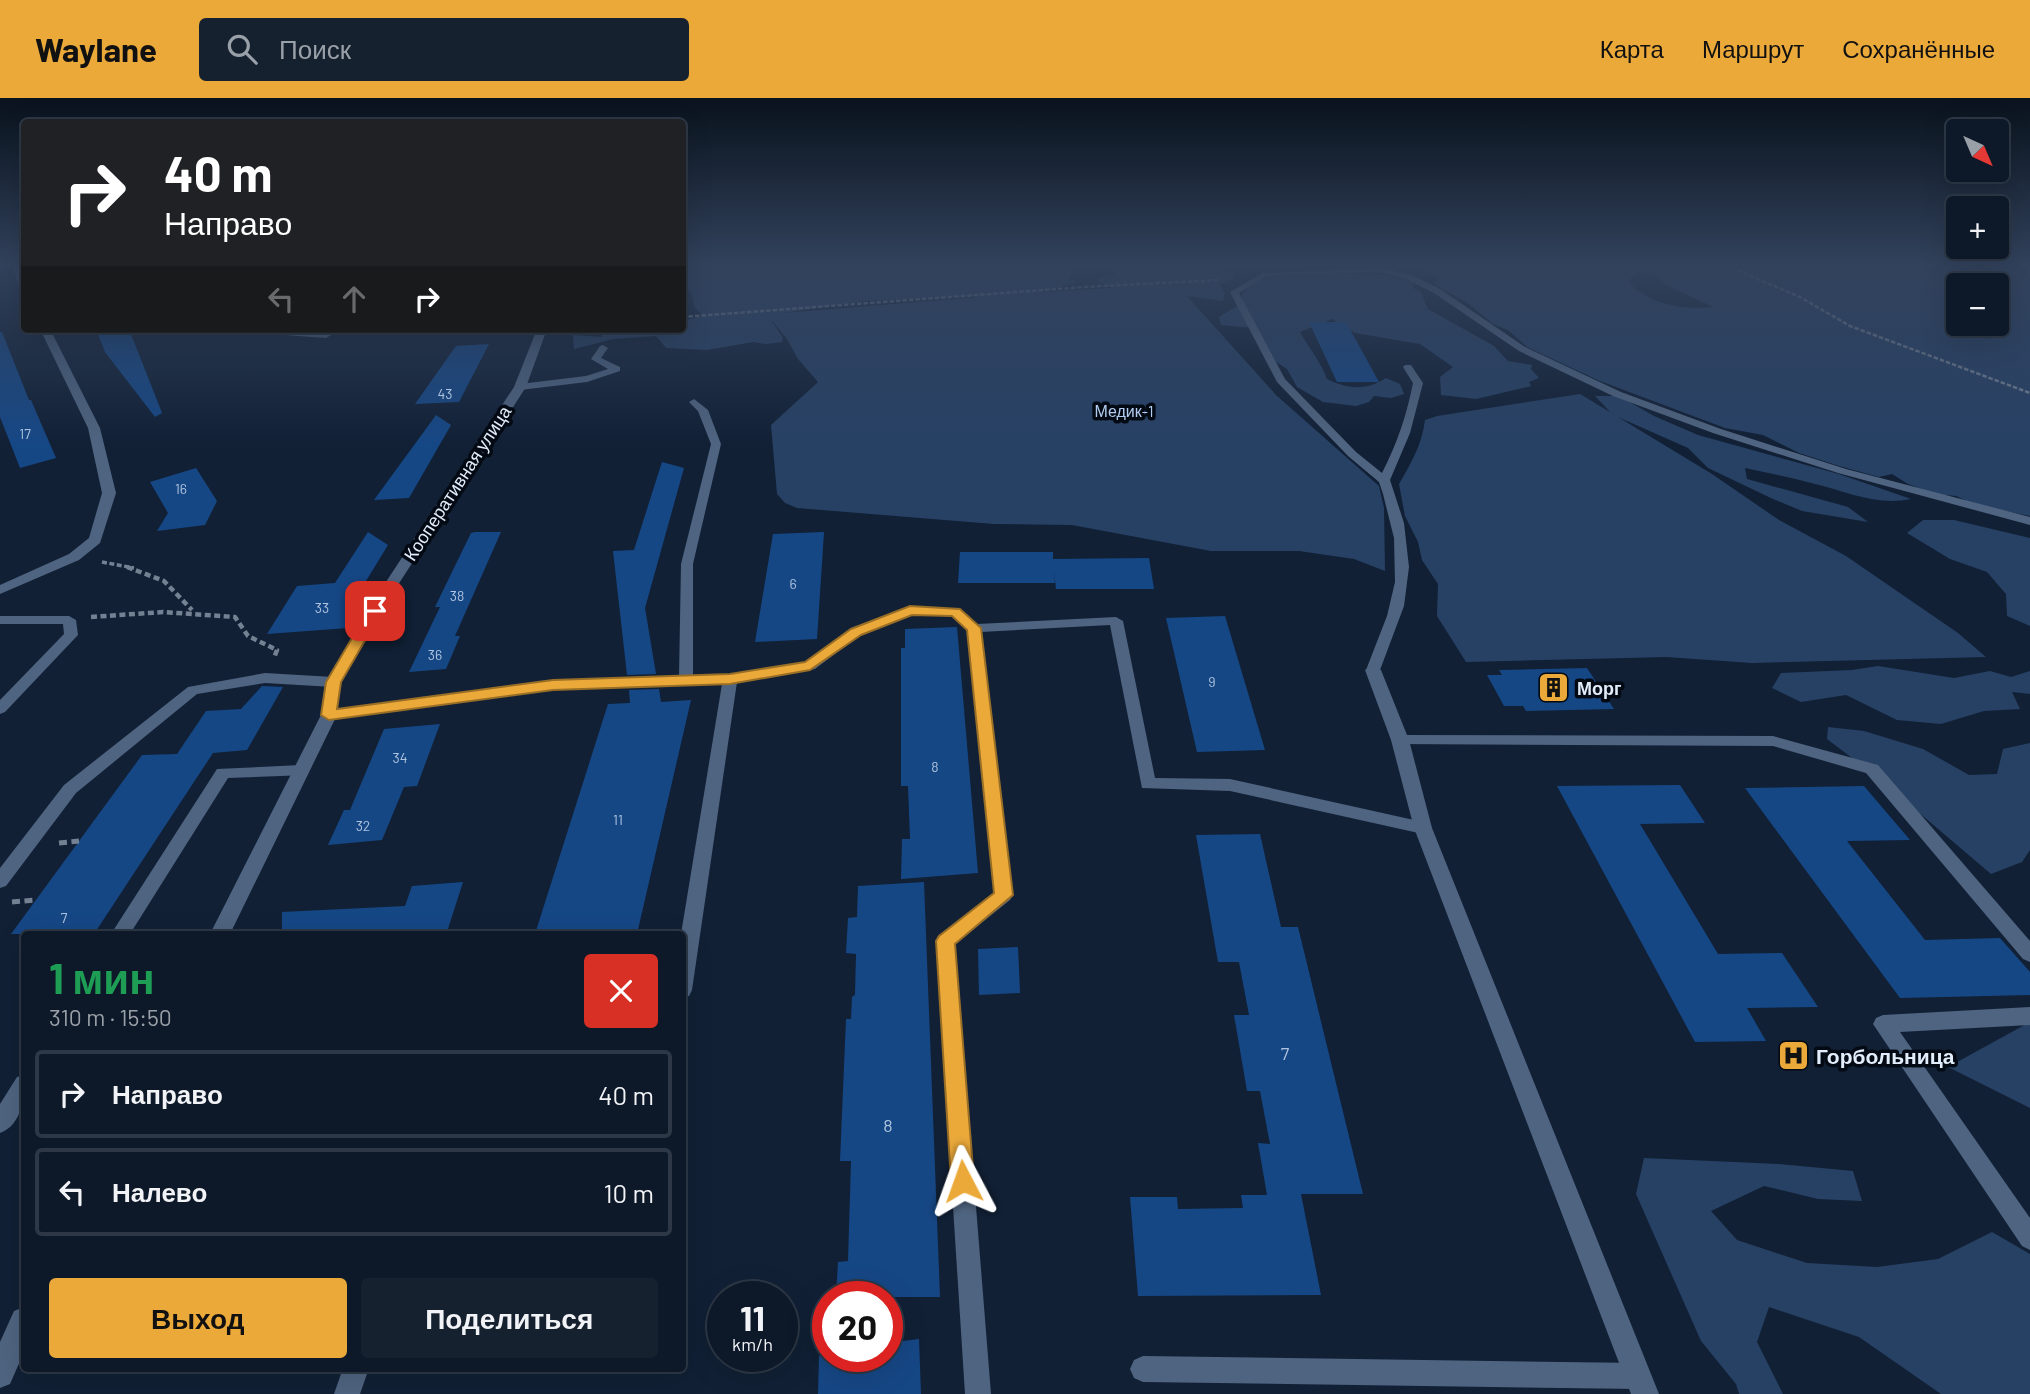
<!DOCTYPE html>
<html lang="ru">
<meta charset="utf-8">
<style>
:root{--surface:#0d1828;--page:#162130;--text:#f1f3f6;--muted:#9aa0a8;--line:#2d3745;--accent:#eba93a}
body{margin:0;font-family:Barlow,sans-serif;background:var(--page);color:var(--text);height:100vh;display:flex;flex-direction:column;font-size:26px;white-space:nowrap}
*{box-sizing:border-box;margin:0}
p{font-size:23px;color:var(--muted)}
.icon{flex:none;width:38px;height:38px;fill:none;stroke:currentColor;stroke-width:2;stroke-linecap:round;stroke-linejoin:round}
.map{position:relative;flex:1;overflow:hidden}
.details{position:absolute;left:21px;top:833px;width:665px;height:441px;display:flex;flex-direction:column;background:var(--surface);border-radius:7px;box-shadow:0 7px 28px #0002,0 0 0 2px var(--line)}
.details>*{flex:none}
.guide{position:absolute;left:21px;top:21px;width:665px;height:214px;border-radius:7px;box-shadow:0 7px 28px #0002,0 0 0 2px var(--line);background:#202124;color:#fff;overflow:hidden}
.needle{width:46px;rotate:136deg}
.fabs{position:absolute;left:1946px;top:21px;display:grid;gap:14px}
.fabs a{display:grid;place-items:center;width:63px;height:63px;border-radius:7px;background:var(--surface);box-shadow:0 7px 28px #0002,0 0 0 2px var(--line);font-size:35px}
.speed{position:absolute;left:707px;top:1183px;display:flex;gap:14px;font-size:35px;font-weight:700;text-align:center}
.speed>*{display:grid;place-content:center;width:91px;height:91px;border-radius:50%;background:var(--surface);box-shadow:0 7px 28px #0002,0 0 0 2px var(--line);line-height:1}
.speed small{font-size:18px;font-weight:400}
.speed .limit{border:10px solid #d22;background:#fff;color:#111}
.pin{position:absolute;display:grid;place-items:center;width:60px;height:60px;color:#fff;margin:-30px;border-radius:14px;box-shadow:0 4px 10px #0006}
.me{position:absolute;width:77px;margin:-38px;rotate:356deg;stroke-linejoin:round;filter:drop-shadow(0 0 5px #0008)}
.turn{display:flex;align-items:center;gap:24px;height:147px;padding:0 28px;font-size:32px}
.turn .icon{width:91px;height:91px;stroke-width:2.5}
.turn b{display:block;font-size:49px;line-height:60px}
.lanes{display:flex;align-items:center;height:66px;padding:0 28px;background:#0003;justify-content:center;gap:35px;direction:ltr}
.lanes .off{opacity:.35}
.round{display:grid;place-items:center;flex:none;width:74px;height:74px;border-radius:7px;background:var(--page)}
.head{display:flex;align-items:center;justify-content:space-between;height:119px;padding:0 28px}
h1{font-size:42px;font-weight:700;line-height:52px;color:#1e9e55}
.cta{display:flex;gap:14px;margin-top:auto;padding:14px 28px}
.cta a{flex:1;height:80px;border-radius:7px;background:var(--accent);color:#111;font-size:28px;font-weight:700;line-height:80px;text-align:center}
.cta a+a{background:var(--page);color:var(--text)}
ul{padding:0;list-style:none}
li{display:flex;align-items:center;gap:21px;height:88px;margin:0 14px 10px;padding:0 14px;border:4px solid var(--line);border-radius:7px}
li div{flex:1}
li b{display:block;font-size:26px}
li em{font-style:normal}
header{display:flex;align-items:center;gap:42px;box-sizing:border-box;height:98px;padding:0 35px;background:var(--accent);color:#111}
header strong{font-size:33px}
nav{display:flex;gap:38px;margin-inline-start:auto;font-size:24px}
.search{width:490px;height:63px;background:var(--page);display:flex;align-items:center;gap:18px;box-sizing:border-box;padding:0 24px;border-radius:7px;color:var(--muted);font-size:26px}
.map>svg:first-child{display:block}
.green{fill:#274165;fill-rule:evenodd}
.building{fill:#164785}
.lines{fill:none;stroke-linecap:round;stroke-linejoin:round}
.path-far3{stroke:#748193;stroke-width:2.5;stroke-dasharray:4.5 2;stroke-linecap:butt}
.path-far2{stroke:#748193;stroke-width:3.5;stroke-dasharray:5 2.5;stroke-linecap:butt}
.path-far1{stroke:#748193;stroke-width:4.5;stroke-dasharray:6 3.5;stroke-linecap:butt}
.path{stroke:#748193;stroke-width:5;stroke-dasharray:8 4.5;stroke-linecap:butt}
.service{fill:#4f6480;fill-rule:evenodd}
.minor{fill:#4f6480;fill-rule:evenodd}
.route{fill:#eba93a;stroke:#996e26;stroke-width:2}
.labels{text-anchor:middle;dominant-baseline:central;stroke-width:7;stroke-linejoin:round;paint-order:stroke}
.number-label{font-size:14px;fill:#afc4de}
.far-park-label{font-size:16px;fill:#b3cef2;stroke:#040a13}
.street-label{font-size:18px;fill:#e2edfb;stroke:#040a13}
.poi-label{font-size:18px;font-weight:bold;fill:#e2edfb;stroke:#040a13;text-anchor:start}
.near-number-label{font-size:18px;fill:#afc4de}
.near-poi-label{font-size:21px;font-weight:bold;fill:#e2edfb;stroke:#040a13;text-anchor:start}
</style>
<header>
<strong>Waylane</strong>
<div class="search"><svg class="icon" aria-label="search" viewBox="0 0 24 24"><circle cx="10" cy="10" r="6"/><path d="M15 15l6 6"/></svg>Поиск</div>
<nav><a>Карта</a><a>Маршрут</a><a>Сохранённые</a></nav>
</header>
<div class="map">
<svg width="2030" height="1296" viewBox="0 0 2030 1296">
<rect width="100%" height="100%" fill="#112035"/>
<g class="green">
<path d="M683,165H1073L1074,173L1068,180L1077,184L1042,194L1113,190L1099,184L1098,180L1116,176L1101,165H1322C1283,175 1250,164 1213,168L1234,175L1235,179L1219,187L1225,194L1223,203L1187,198L1276,297L1379,388L1384,410L1385,473L1354,461L1299,453H1211L1072,427L994,426L797,410L785,405L777,396L771,327L818,284L798,261L787,241L769,219L783,240L782,244L766,246L753,244L707,252L666,250L656,238L613,241L574,251L573,237L602,239L599,231H682L683,223L702,218L694,208L692,195L683,185ZM979,198V199L784,215L865,203Z"/>
<path d="M1422,165H2030V418L1976,407L1956,398L1935,396L1908,386L1892,376L1879,379L1839,368L1799,355L1763,337L1725,330L1600,283L1527,249L1508,232L1493,226L1469,206L1434,186L1440,179L1423,174L1435,167ZM1638,174L1659,178L1664,186L1713,209C1684,212 1648,207 1628,183ZM1958,187H1997V226H1958Z"/>
<path d="M1320,175L1388,177L1413,185V190L1421,194L1428,211L1494,248L1508,263L1532,267L1531,271L1539,280L1529,284L1531,288L1476,301L1441,297L1440,279L1453,269L1420,246L1355,235L1332,221L1300,234C1309,250 1321,264 1327,281C1347,291 1366,293 1386,280L1400,286L1404,296L1391,300L1374,298L1369,304L1356,308L1323,304L1297,289L1287,271L1267,258L1254,230L1221,227L1219,219L1240,206C1244,173 1293,177 1320,175Z"/>
<path d="M1580,296L1610,314L1595,298H1619L1654,318L1698,337L1839,376L1911,401C1877,408 1848,394 1815,386C1792,380 1769,375 1745,370L1747,381L1848,409L1868,424L1802,413L1773,401L1708,370L1688,350L1618,319L1712,376L1779,422L1846,458L1958,535L1986,559L1752,565L1666,559L1466,564L1437,518L1438,486L1422,462L1418,444L1405,418L1399,386C1411,365 1422,347 1425,322L1437,318Z"/>
<path d="M1923,422H1954L2030,440V528L2007,518L2006,496L1987,474L1950,461L1907,435Z"/>
<path d="M1878,568L1954,580L1990,573L2011,579L2030,573V596L2012,594L2020,611L1984,613L1941,626L1897,622L1846,597L1801,604L1772,590L1781,575L1852,572Z"/>
<path d="M1828,629L1864,633L1923,651L1969,677L1997,676L2003,651L2030,645V752L2022,764L1991,776L1877,679L1827,641Z"/>
<path d="M2030,924V1010L1948,969Z"/>
<path d="M1644,1060L1779,1066L1853,1073L1862,1103L1818,1101L1764,1088L1711,1113L1737,1142L1807,1165L1877,1169L1938,1161L1992,1134L2030,1156V1296H1941L1859,1239L1769,1209L1757,1244L1783,1296H1739L1736,1286L1701,1243L1636,1096Z"/>
</g>
<g class="building">
<path d="M1309,224H1346L1379,284H1337Z"/>
<path d="M96,231H129L162,315L155,319L105,254Z"/>
<path d="M0,234H2L29,302H31L56,360L20,370L0,319Z"/>
<path d="M489,246L459,304L415,306L456,248Z"/>
<path d="M436,317L451,327L409,400L374,402Z"/>
<path d="M662,364L684,370L645,510L656,576L627,577L613,453L634,452Z"/>
<path d="M196,370L217,403L205,427L157,433L168,415L150,384Z"/>
<path d="M368,434L388,447L366,483H374L348,530L267,536L297,488L335,485Z"/>
<path d="M475,434H501L455,538H460L446,571L409,574L440,509H435L471,435Z"/>
<path d="M824,434L817,541L755,544L773,436Z"/>
<path d="M960,454H1053V461L1149,460L1154,491H1056L1054,471L1055,485H958Z"/>
<path d="M1225,518L1265,652L1197,654L1166,520Z"/>
<path d="M957,529L978,775L901,781L902,741H910L908,688H901V550H905V531Z"/>
<path d="M1587,570L1614,611L1526,613L1523,608H1504L1487,577H1502L1499,572Z"/>
<path d="M262,588L283,589L247,652L213,655L94,836H11L142,657L177,656L206,613L241,611Z"/>
<path d="M659,591L661,604L691,602L637,836H535L608,606L630,605L629,592Z"/>
<path d="M440,626L417,688L404,689L382,742L328,747L344,712H350L384,631Z"/>
<path d="M1680,687L1705,725L1640,726L1718,856L1782,855L1818,909L1747,910L1766,943L1695,944L1557,688Z"/>
<path d="M1864,688L1910,742L1847,743L1925,842L2000,840L2030,874V897L1900,900L1745,690Z"/>
<path d="M1260,736L1281,829H1298L1363,1096H1301L1321,1197L1138,1198L1130,1099H1177L1178,1111L1243,1110L1241,1097H1267L1258,1045L1270,1046L1260,993H1247L1234,917H1249L1239,864H1218L1196,737Z"/>
<path d="M463,784L447,834L282,836V814L405,808L412,788Z"/>
<path d="M924,784L940,1199H836L838,1164L848,1163L851,1063H840L846,921H851L852,899L855,897L856,856L846,855L848,820L857,819L858,788Z"/>
<path d="M1018,849L1020,895L979,897L978,851Z"/>
<path d="M919,1241L921,1296H818L819,1258H887V1245Z"/>
</g>
<g class="lines">
<g class="path-far3">
<path d="M1720,165L1800,199L1850,228L2030,295"/>
<path d="M2001,165L2030,168"/>
<path d="M682,219L1084,189L1219,182"/>
</g>
<path class="path-far2" d="M102,464L134,470"/>
<g class="path-far1">
<path d="M127,469L164,483L192,512"/>
<path d="M91,519L163,514L235,519L248,538L277,552L274,560"/>
</g>
<g class="path">
<path d="M59,745L79,743"/>
<path d="M12,804L36,802"/>
</g>
<g class="service">
<path d="M1380,170L1412,177L1440,191L1525,249L1621,294L1721,331L1846,371L2030,419V427L1838,375L1713,335L1613,298L1519,253L1434,195L1406,181L1380,174L1278,177L1265,179L1239,195L1285,281L1356,354L1382,375C1397,346 1407,316 1413,285L1403,269L1405,267H1411L1423,285L1410,335L1390,382L1404,425L1409,469L1404,508L1380,572L1373,576L1368,575L1366,572L1387,518L1395,484L1394,440L1383,396L1379,384L1348,358L1277,284L1230,194L1263,175Z"/>
<path d="M276,231L326,234L331,237L326,240L285,237Z"/>
<path d="M603,247L608,250L601,260L620,269V273L587,284L520,292L515,289L520,286L586,278L608,271L591,261L600,248Z"/>
<path d="M694,301L708,312L721,346L693,466V578L730,576L806,564L851,530L910,509L960,511L977,526L1116,519L1123,523L1155,680L1230,681L1423,724L1429,726L1432,730L1429,734L1423,736L1230,693L1142,690L1110,527L981,534L1013,797L1010,802L955,846L991,1296H965L936,843L938,838L995,794L967,531L951,518L912,517L861,536L815,571L737,584L692,892L689,898L682,900L681,836L722,586L553,592L329,622L321,617L329,612L553,582L679,578L681,466L711,346L698,313L689,304Z"/>
<path d="M0,518H69L76,522L78,537L5,614L0,616V602L64,536L63,526H0Z"/>
<path d="M265,575L333,579L340,584L333,589L265,585L197,596L76,695L6,788L0,790V770L64,687L188,589Z"/>
<path d="M1400,637L1773,638L1878,667L2030,843V864L2023,861L1866,675L1773,648L1394,646L1392,642L1394,638Z"/>
<path d="M301,667L309,673L307,677L228,680L130,836H111L217,671Z"/>
<path d="M2030,909V927L1900,934L2030,1120V1152L2022,1148L1873,926L1876,920L1883,917Z"/>
<path d="M24,977C26,997 22,1027 0,1035V1006L17,979Z"/>
<path d="M1143,1258L1638,1265L1647,1269L1651,1278L1647,1287L1638,1291L1143,1284L1134,1280L1130,1271L1134,1262Z"/>
<path d="M343,1270H369L360,1296H334Z"/>
</g>
<g class="minor">
<path d="M11,165H20L24,176V189L19,186Z"/>
<path d="M40,231H50L100,330L116,395L100,445L79,462L0,496V487L69,456L89,440L102,395L88,330Z"/>
<path d="M537,231H547L526,289L396,490L341,584L337,617L230,836H210L321,617L325,584L382,490L514,289Z"/>
<path d="M1373,567L1381,572L1409,642L1432,730L1659,1296H1631L1414,730L1391,642L1365,572Z"/>
<path d="M24,1209V1254L10,1286L0,1290V1244L14,1213Z"/>
</g>
</g>
<linearGradient id="sky" x2="0" y2="1"><stop stop-color="#09121d"/><stop offset="0.48" stop-color="#32425c"/><stop offset="1" stop-color="#32425c" stop-opacity="0"/></linearGradient>
<rect width="2030" height="346" fill="url(#sky)"/>
<path class="route" d="M910,508L960,511L981,530L1013,797L955,846L974,1083L971,1091L963,1094L955,1091L951,1083L936,843L939,838L994,795L967,532L952,518L912,517L861,537L810,572L730,586L553,592L329,622L321,617L326,584L368,513L375,509L382,513L341,584L337,611L553,582L730,576L805,564L851,531Z"/>
<defs>
<symbol id="building-square" viewBox="-11 -11 22 22"><rect x="-9" y="-9" width="18" height="18" rx="4" fill="#eba93a" stroke="#040a13"/><path d="M-4-6H4V6H1V3H-1V6H-4ZM-2.5-4.3h1.7v1.8h-1.7ZM.8-4.3h1.7v1.8H.8ZM-2.5-1h1.7V.8h-1.7ZM.8-1h1.7V.8H.8Z" fill="#111"/></symbol>
<symbol id="hospital-square" viewBox="-11 -11 22 22"><rect x="-9" y="-9" width="18" height="18" rx="4" fill="#eba93a" stroke="#040a13"/><path d="M-5-5h3v3.5h4V-5h3V5h-3V1.5h-4V5h-3Z" fill="#111"/></symbol>
</defs>
<g fill-rule="evenodd">
<use href="#building-square" x="1536" y="572" width="35" height="35"/>
<use href="#hospital-square" x="1776" y="940" width="35" height="35"/>
</g>
<g class="labels">
<g class="number-label">
<text x="445" y="295">43</text>
<text x="25" y="335">17</text>
<text x="181" y="390">16</text>
<text x="793" y="485">6</text>
<text x="457" y="497">38</text>
<text x="322" y="509">33</text>
<text x="435" y="556">36</text>
<text x="1212" y="583">9</text>
<text x="400" y="659">34</text>
<text x="935" y="668">8</text>
<text x="618" y="721">11</text>
<text x="363" y="727">32</text>
<text x="64" y="819">7</text>
</g>
<g class="far-park-label">
<text x="1124" y="312">Медик-1</text>
</g>
<g class="street-label">
<text transform="translate(457 385) rotate(-57)">Кооперативная улица</text>
</g>
<g class="poi-label">
<text x="1577" y="590">Морг</text>
</g>
<g class="near-number-label">
<text x="1285" y="955">7</text>
<text x="888" y="1027">8</text>
</g>
<g class="near-poi-label">
<text x="1816" y="957">Горбольница</text>
</g>
</g>
</svg>
<div class="fabs">
<a><svg class="needle" viewBox="-14 -14 28 28"><path d="M0-13l5 13h-10z" fill="#e53935"/><path d="M0 13l5-13h-10z" fill="#9aa0a8"/></svg></a>
<a>+</a>
<a>−</a>
</div>
<div class="speed"><div>11<small>km/h</small></div><div class="limit">20</div></div>
<div class="pin" style="left:375px;top:513px;background:#d93025"><svg class="icon" aria-label="arrive" viewBox="0 0 24 24"><path d="M6 21V4h12l-3 4 3 4H6"/></svg></div>
<svg class="me" style="left:963px;top:1083px" viewBox="-20 -20 40 40"><path d="M0-17L14 15 0 8-14 15z" fill="#eba93a" stroke="#fff" stroke-width="4"/></svg>
<div class="guide">
<div class="turn"><svg class="icon" aria-label="right" viewBox="0 0 24 24"><path d="M7 20v-9h11M14 6l5 5-5 5"/></svg><div><b>40 m</b>Направо</div></div>
<div class="lanes"><svg class="icon off" aria-label="left" viewBox="0 0 24 24"><path d="M17 20v-9H6M10 6l-5 5 5 5"/></svg><svg class="icon off" aria-label="ahead" viewBox="0 0 24 24"><path d="M12 20V5M6 11l6-6 6 6"/></svg><svg class="icon" aria-label="right" viewBox="0 0 24 24"><path d="M7 20v-9h11M14 6l5 5-5 5"/></svg></div>
</div>
<section class="details">
<div class="head"><div><h1>1 мин</h1><p>310 m · 15:50</p></div><a class="round" style="background:#d93025;color:#fff"><svg class="icon" aria-label="close" viewBox="0 0 24 24"><path d="M6 6l12 12M18 6L6 18"/></svg></a></div>
<ul>
<li><svg class="icon" aria-label="right" viewBox="0 0 24 24"><path d="M7 20v-9h11M14 6l5 5-5 5"/></svg><div><b>Направо</b></div><em>40 m</em></li>
<li><svg class="icon" aria-label="left" viewBox="0 0 24 24"><path d="M17 20v-9H6M10 6l-5 5 5 5"/></svg><div><b>Налево</b></div><em>10 m</em></li>
</ul>
<div class="cta"><a>Выход</a><a>Поделиться</a></div>
</section>
</div>
